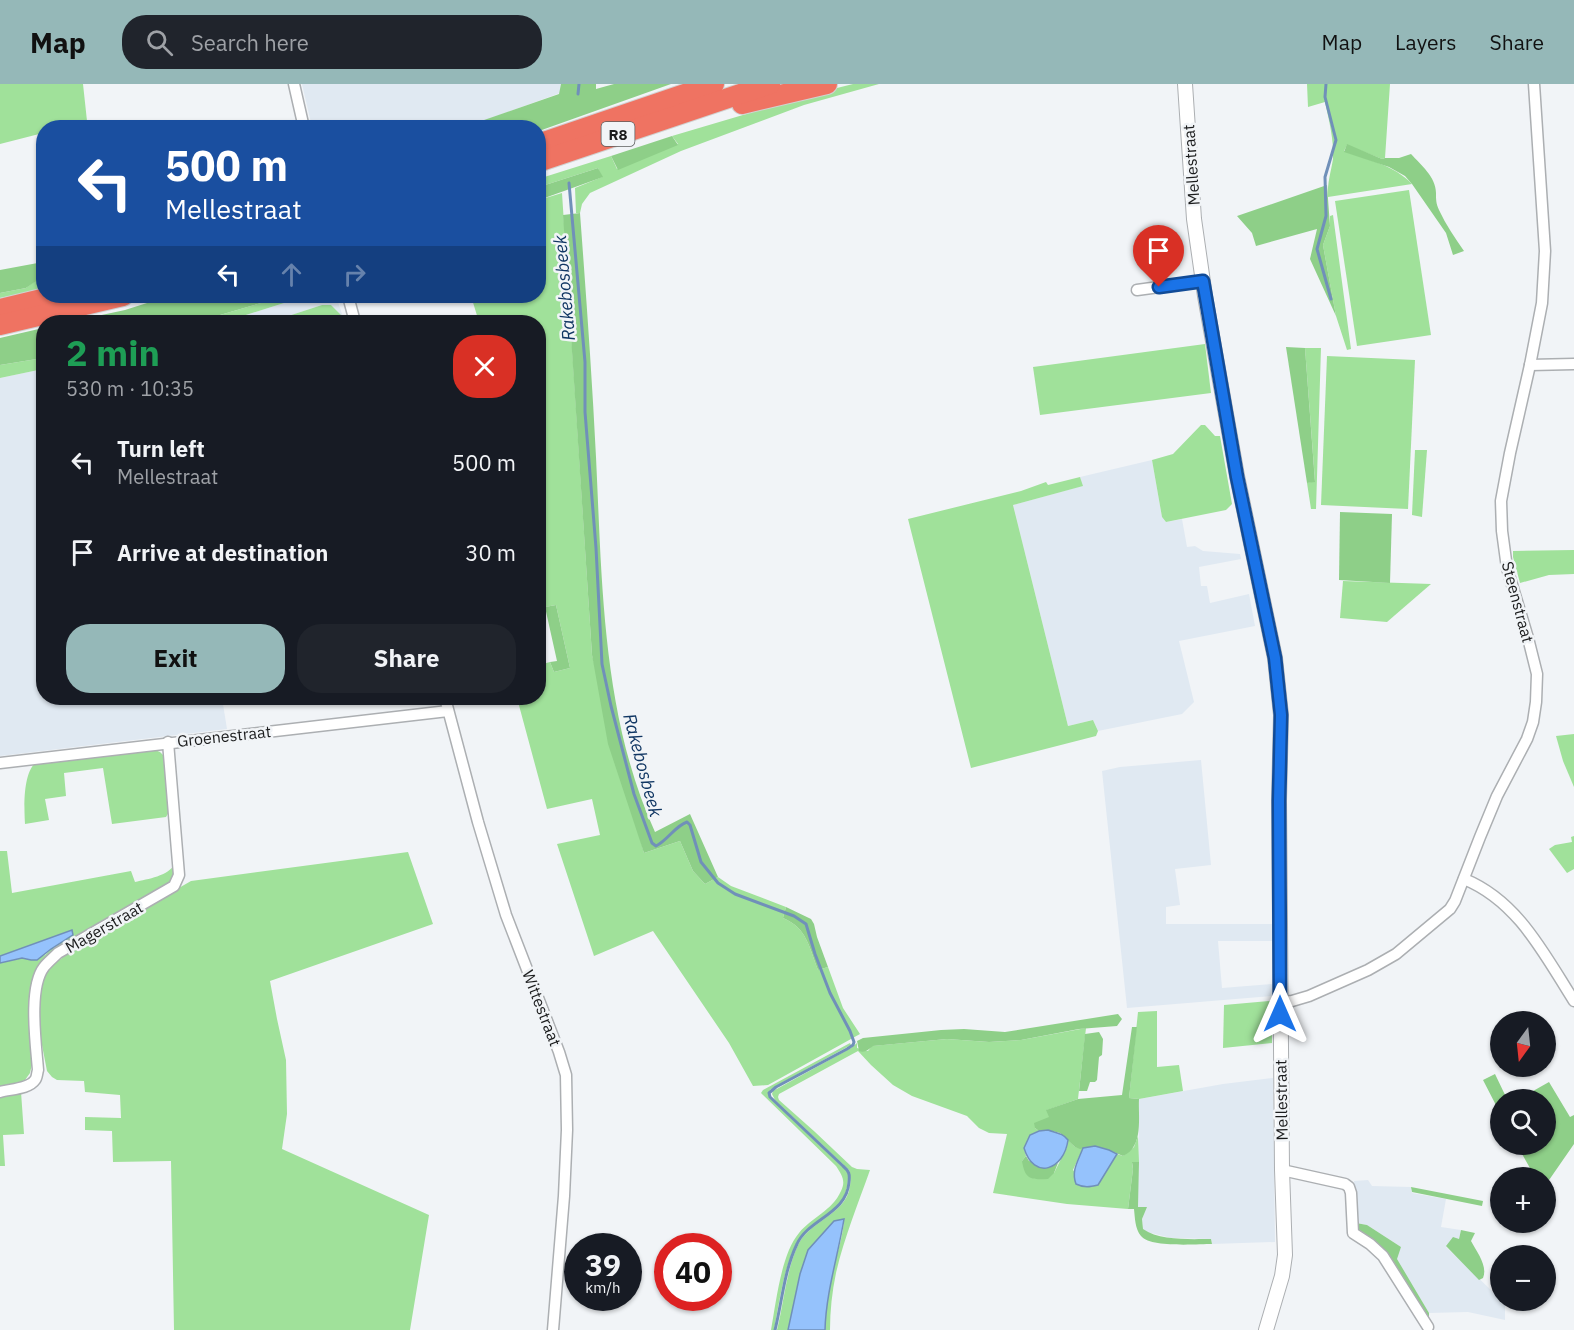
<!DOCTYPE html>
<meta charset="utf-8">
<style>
:root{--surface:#171b24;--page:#20242c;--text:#f1f3f6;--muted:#9ea1a6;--accent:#95b8b8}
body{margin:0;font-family:"IBM Plex Sans",sans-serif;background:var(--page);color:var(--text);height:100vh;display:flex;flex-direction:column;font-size:22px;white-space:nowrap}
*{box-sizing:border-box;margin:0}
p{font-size:20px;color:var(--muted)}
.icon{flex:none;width:33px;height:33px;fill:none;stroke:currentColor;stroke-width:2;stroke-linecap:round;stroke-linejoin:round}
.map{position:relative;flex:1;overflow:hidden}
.panel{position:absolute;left:36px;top:231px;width:510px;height:390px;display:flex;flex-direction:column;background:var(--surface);border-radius:24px;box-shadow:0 2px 4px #0004}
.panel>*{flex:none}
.hud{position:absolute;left:36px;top:36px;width:510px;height:183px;border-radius:24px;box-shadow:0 2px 4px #0004;background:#1a4fa0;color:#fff;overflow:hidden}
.needle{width:39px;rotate:195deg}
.buttons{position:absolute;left:1490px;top:927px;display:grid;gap:12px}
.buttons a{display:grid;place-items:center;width:66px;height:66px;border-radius:50%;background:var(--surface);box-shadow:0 2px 4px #0004;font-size:30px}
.speed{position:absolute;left:564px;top:1149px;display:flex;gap:12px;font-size:30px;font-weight:700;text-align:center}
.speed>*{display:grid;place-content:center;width:78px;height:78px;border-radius:50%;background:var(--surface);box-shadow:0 2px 4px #0004;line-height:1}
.speed small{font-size:15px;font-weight:400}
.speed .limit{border:9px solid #d22;background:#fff;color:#111}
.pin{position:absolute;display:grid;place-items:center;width:51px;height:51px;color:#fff;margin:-62px -26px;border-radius:50% 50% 50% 0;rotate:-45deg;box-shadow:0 0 6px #0007}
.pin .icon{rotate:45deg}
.me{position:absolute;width:66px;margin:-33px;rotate:0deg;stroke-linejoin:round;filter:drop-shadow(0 0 4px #0008)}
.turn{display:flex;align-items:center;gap:21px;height:126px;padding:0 30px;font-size:27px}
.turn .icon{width:78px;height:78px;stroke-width:2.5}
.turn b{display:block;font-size:42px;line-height:51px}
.lanes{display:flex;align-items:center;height:57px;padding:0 30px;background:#0003;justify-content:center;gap:30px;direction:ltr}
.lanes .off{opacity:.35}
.round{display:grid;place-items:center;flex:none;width:63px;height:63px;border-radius:24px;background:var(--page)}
.headline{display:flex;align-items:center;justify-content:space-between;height:102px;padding:0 30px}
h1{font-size:36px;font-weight:700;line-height:45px;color:#1e9e55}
.action{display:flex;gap:12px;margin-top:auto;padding:12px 30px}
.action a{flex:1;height:69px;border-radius:24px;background:var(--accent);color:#111;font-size:24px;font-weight:700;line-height:69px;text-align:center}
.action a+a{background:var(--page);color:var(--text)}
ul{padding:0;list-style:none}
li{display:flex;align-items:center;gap:18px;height:90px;padding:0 30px}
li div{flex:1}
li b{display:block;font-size:22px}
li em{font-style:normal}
header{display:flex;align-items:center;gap:36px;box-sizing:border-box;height:84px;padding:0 30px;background:var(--accent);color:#111}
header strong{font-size:28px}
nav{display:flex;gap:33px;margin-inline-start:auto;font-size:21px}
.search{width:420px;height:54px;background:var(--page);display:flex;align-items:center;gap:15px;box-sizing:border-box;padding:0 21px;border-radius:24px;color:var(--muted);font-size:22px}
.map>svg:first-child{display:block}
.built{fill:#e0e9f2}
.green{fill:#a0e19a}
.forest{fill:#8ecf88}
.water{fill:#95c2fc;stroke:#7090b9;stroke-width:1.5}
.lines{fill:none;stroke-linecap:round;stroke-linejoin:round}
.stream{stroke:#7090b9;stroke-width:3}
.minor-casing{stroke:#acafb2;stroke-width:13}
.tertiary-casing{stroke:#acafb2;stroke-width:16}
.motorway-casing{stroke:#d1d2d2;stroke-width:22}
.minor{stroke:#fff;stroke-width:10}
.tertiary{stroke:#fff;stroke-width:14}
.motorway{stroke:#ef7362;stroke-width:20}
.route-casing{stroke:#114b97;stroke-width:15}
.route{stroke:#1a73e8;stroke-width:10}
.labels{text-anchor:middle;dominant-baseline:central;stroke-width:5;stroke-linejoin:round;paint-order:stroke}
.shield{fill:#f1f4f7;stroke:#5b5d5e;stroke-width:1.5}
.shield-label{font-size:15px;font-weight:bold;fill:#1b1c1d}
.street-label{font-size:16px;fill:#1b1c1d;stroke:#f1f4f7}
.water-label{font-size:18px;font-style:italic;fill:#103663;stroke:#f1f4f7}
</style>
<header>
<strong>Map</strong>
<div class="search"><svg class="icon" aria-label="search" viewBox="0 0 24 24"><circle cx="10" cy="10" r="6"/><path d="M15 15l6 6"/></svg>Search here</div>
<nav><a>Map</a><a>Layers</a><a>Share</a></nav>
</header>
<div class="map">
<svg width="1574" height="1246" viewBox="0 0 1574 1246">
<rect width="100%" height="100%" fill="#f1f4f7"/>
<g class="built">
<path d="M302,0H561L560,9L464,44L312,43Z"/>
<path d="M306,212H336L343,233L331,221H322L270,238H224Z"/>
<path d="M43,285L44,614H222L227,645L0,672V294Z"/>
<path d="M1152,376L1162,433L1166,438L1182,435L1187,463L1195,462L1203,467L1240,470L1241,475L1199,483L1201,502H1207L1210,519L1249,510L1255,542L1179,557L1194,618L1182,630L1098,647L1093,636L1068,642L1013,421L1082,402L1080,393Z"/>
<path d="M1201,676L1211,781L1175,785L1180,821L1166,823V840H1273V857H1218L1222,904L1273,900V912L1127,924L1102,687L1120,683Z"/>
<path d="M1273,994L1275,1158L1212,1160L1211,1155L1171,1154L1147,1148L1143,1145L1142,1135L1146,1123H1138L1139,1015L1223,1000Z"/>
<path d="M1368,1096L1372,1102L1411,1103L1412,1109L1446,1115L1441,1143L1461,1146L1459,1155L1446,1163L1494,1209L1500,1210V1216L1505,1217V1236L1468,1228L1429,1229L1396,1175L1401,1163L1367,1141L1356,1139L1354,1097Z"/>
</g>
<g class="green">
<path d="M0,0H83L87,37L63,43L44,44L43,49L0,60Z"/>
<path d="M853,0H879L804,21L681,67L590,109L582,120L580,129H576L575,104L602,93L598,84L539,103L538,95L611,72L617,85L678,60L672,52L821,8Z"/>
<path d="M1307,0H1390L1385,74L1382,75L1347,61L1344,67C1368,76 1394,81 1412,100L1328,113C1327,99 1331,88 1333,75C1334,55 1329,37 1325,18L1308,23Z"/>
<path d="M1409,106L1431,251L1357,262L1335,117Z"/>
<path d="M562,109L592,571L644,769L680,757L693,787L705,800L718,793L731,802L786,823L783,834C807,844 809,863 818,886L828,883L843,924L860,950L768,1001L753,1002L729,959L653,847L594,872L557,760L600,751L592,715L547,725L517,614H538L539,581L550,578L554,588L570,584L556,521L545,523L539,480L538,238H479L471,212H538L539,116Z"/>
<path d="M1333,131L1351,265L1347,266L1336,232L1323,161L1330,142V132Z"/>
<path d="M43,191V205L0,214V209L26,204Z"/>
<path d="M285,212H306L224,238H196Z"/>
<path d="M322,221H331L343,233L345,238H270Z"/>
<path d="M1205,260L1211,309L1040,331L1033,283Z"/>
<path d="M1305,264H1321L1316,425H1311L1307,399L1315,397Z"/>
<path d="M1327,272L1415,276L1408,425L1321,421Z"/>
<path d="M43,274V285L0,294V281Z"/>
<path d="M1201,341H1205L1215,352H1220L1232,420L1226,426L1166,438L1162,433L1152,376L1173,370Z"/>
<path d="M1415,366H1427L1422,433L1412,431Z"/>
<path d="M1080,393L1083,402L1013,421L1068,642L1093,636L1098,647L1096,652L971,684L908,435L1021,407L1046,398L1048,401Z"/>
<path d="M1574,466V490L1549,491L1520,499L1513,473V467Z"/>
<path d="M1343,497L1431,500L1387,538L1340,534Z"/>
<path d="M1574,650V703L1563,677L1556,652Z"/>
<path d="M155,666L160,668L164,672L169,728L166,733L112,740L103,684L64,689L66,712L45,715L49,736L25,740C24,723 23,691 35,679Z"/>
<path d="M1574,752V785L1567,789L1549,765L1555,761L1572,758L1571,753Z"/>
<path d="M0,767H7L12,809L131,787L135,798C148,795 168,792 175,780V788L169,801L43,878L30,936L32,980L30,989L25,996L14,1000L0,1003V879L23,874L31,876L45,871L51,865L23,864L0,872Z"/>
<path d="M408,768L433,840L270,897L277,935L286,976L287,1030L282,1065L429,1131L410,1246H174L171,1077L113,1078L112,1047L85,1046V1033L121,1034L120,1011L85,1008L84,997L57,996L52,993L47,987L41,956L39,925L40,908L46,889L54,880L78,862L191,797Z"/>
<path d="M1269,917L1272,919V959L1223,964L1224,921Z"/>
<path d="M1157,927V983L1179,981L1183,1007L1139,1015L1129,1014L1138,928Z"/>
<path d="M1086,944L1078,1015L1047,1026L1050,1033L1035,1044L1039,1047L1030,1051L1024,1064L1026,1072L1022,1077L1054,1089L1067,1063L1068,1056L1075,1063L1083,1064L1073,1086L1089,1103L1098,1101L1117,1070L1123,1072L1134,1063L1138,1052L1139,1078L1132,1079L1133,1085L1128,1125L1067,1120L993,1109L1007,1050L989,1049L979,1044L967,1032L912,1012L893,1001L871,981L858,967L779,1010L778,1013L779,1016L815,1048L852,1083L857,1085L870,1086C858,1120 844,1154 836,1189C832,1208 830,1227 830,1246H825C825,1227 828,1208 832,1190C836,1172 843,1154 844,1135L800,1190L788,1246H777C784,1218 786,1187 798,1161C812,1132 859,1129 849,1086L775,1016L772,1010L773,1007L851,964L857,959V964L868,967L872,962L947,955L989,958L1021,956Z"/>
<path d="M850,959L851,961L776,1002L770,1006L769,1009L771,1015L848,1088C850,1124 825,1129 804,1149C786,1166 779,1221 774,1246H771C776,1219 781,1170 799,1149C812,1133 832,1127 841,1107C846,1097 842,1091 836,1082L761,1009L763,1006Z"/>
<path d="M21,1008L24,1050L3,1051L5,1082H0V1012Z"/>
</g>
<g class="forest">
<path d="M561,0H596V5L614,0H671L539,47L538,44L464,43L559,10Z"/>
<path d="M672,52L678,61L618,86L611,72Z"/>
<path d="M1347,60L1382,75L1385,74H1399L1411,70C1421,81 1436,93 1436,109C1436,116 1436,119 1439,126C1446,141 1455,154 1464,167L1453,171L1446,149L1412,100L1405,92L1389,83L1344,68Z"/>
<path d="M598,84L603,93L539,116V103Z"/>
<path d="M1327,101L1330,142L1323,161L1336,232L1310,175L1317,145L1256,162L1252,149L1237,132Z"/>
<path d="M580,129C586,210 592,292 596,373C602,498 602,632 655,748L690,730L718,793L705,800L693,787L680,757L644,769L608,660L592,571L563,131Z"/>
<path d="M43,178V191L42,193L26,204L0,209V186Z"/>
<path d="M169,212H285L196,238H69L125,226Z"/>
<path d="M43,244V274L0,281V254Z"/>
<path d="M1286,263L1305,264L1315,398L1307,399Z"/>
<path d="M1340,428L1392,430L1390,499L1339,496Z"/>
<path d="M556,521L570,584L554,588L550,578L557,577L545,523Z"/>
<path d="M786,823L811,835L814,840L817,853L828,883L818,886C809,863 807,844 783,834Z"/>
<path d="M1118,930L1122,935L1117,942L1079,945L1021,956L989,958L947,955L873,962C868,966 865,969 859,967L857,957L863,954L941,946L964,945L1005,948Z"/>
<path d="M1132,943H1137L1129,1014L1139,1015C1138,1033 1144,1063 1123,1072L1109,1066L1095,1062L1080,1065L1075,1063L1060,1049L1048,1046L1039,1047L1035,1044L1034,1039L1049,1033L1046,1026L1078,1015L1122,1011Z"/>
<path d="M1099,948L1103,955L1102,971L1099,973L1097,996L1095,998H1090L1087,1007H1079L1085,950Z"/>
<path d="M1495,990L1507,1015L1523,1006L1526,1011L1549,998L1570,1033L1574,1031V1060L1547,1099H1545V1094L1535,1093L1517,1061L1545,1060V1016H1500V1029L1483,996Z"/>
<path d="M1026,1072L1029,1077L1052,1082L1058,1079L1054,1089L1048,1095C1030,1096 1025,1095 1022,1077Z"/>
<path d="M1132,1078H1139L1138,1123H1147L1142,1135L1143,1145C1160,1157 1191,1155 1211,1155L1212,1160C1197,1160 1151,1164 1141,1152C1135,1145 1135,1134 1134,1125H1128L1133,1085Z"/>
<path d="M1411,1103L1483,1117L1482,1122L1412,1108Z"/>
<path d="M1356,1139L1367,1141L1401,1163L1397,1175L1429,1229V1233L1425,1236L1404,1202L1355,1146Z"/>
<path d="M1461,1146L1475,1149L1471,1157C1477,1168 1488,1182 1483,1194L1479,1196L1446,1162L1453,1153L1459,1155Z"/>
</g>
<g class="water">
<path d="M72,846L73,851L51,865L37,876H31L22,874L0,879V872Z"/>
<path d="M1048,1046C1056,1049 1063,1049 1068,1056C1064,1086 1034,1097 1024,1064L1030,1051L1039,1047Z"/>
<path d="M1095,1062L1109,1066L1117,1070L1098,1101C1090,1103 1084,1104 1076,1100C1071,1087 1078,1077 1083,1064Z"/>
<path d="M844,1135C838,1172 826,1208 825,1246H788L800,1190L808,1166L834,1137Z"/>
</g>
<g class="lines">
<g class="stream">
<path d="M1326,0L1325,13L1336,56L1325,93L1326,132L1317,165L1331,215"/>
<path d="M578,10L579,0"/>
<path d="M569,99L585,278V328L596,464L602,580L611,622L634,710L652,759L656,762C668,756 675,742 687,738L690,741L701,778L718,799L735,810L794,832L806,840L815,870L830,909L850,947L854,958L853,961L847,965L776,1003L769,1009L770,1013L843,1082C849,1087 850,1090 849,1098C847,1130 808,1135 797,1160C784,1187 782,1218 775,1246"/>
</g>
<defs>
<g id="minor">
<path d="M294,0L304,44"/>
<path d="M1137,206L1203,197"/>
<path d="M348,212L355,238"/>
<path d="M1530,281L1574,280"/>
<path d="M445,614L478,738L506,831L559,968L566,991L567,1046L564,1112L553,1246"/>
<path d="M0,679L448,627"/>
<path d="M1464,795C1518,817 1544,870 1574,917"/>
<path d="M1281,918L1292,917L1309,912L1368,886L1396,870L1450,825L1455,817L1480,753L1497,712L1527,655L1533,638L1536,618L1537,590L1528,554L1507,484L1502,447L1501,417L1510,369L1530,281L1542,219L1545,167L1534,0"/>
<path d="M0,1008C10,1005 29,1005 35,996C37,994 37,989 38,986C36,960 28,904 44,883C48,878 53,874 58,869L174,802L179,791L168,658"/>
<path d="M1282,1086L1345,1100L1349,1103L1351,1109L1353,1149L1370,1160L1383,1172L1428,1243"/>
</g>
<path id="tertiary" d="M1185,0L1194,135L1205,212L1237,392L1275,574L1281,631L1279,717L1282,1086L1285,1171L1282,1192L1266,1246"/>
<g id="motorway">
<path d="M742,20L827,0"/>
<path d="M538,60L714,0"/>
<path d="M538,78L770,0"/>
<path d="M0,225L54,212"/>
<path d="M0,241L123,212"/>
</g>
</defs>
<use href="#minor" class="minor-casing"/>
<use href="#tertiary" class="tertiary-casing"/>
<use href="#motorway" class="motorway-casing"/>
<use href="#minor" class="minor"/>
<use href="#tertiary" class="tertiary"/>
<use href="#motorway" class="motorway"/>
</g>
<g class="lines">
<defs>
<path id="route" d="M1159,203L1203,197L1237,393L1275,574L1281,631L1279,717L1280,930"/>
</defs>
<use href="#route" class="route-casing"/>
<use href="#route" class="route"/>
</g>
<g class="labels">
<rect class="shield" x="601.5" y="38" width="33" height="24" rx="4.5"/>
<g class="shield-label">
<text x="618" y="50">R8</text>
</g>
<g class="street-label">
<text transform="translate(1191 81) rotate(-94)">Mellestraat</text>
<text transform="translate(1518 518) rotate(75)">Steenstraat</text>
<text transform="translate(224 652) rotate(-6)">Groenestraat</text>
<text transform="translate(104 843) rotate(-30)">Magerstraat</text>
<text transform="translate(542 924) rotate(69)">Wittestraat</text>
<text transform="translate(1281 1016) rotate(-91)">Mellestraat</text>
</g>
<g class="water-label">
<text transform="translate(564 204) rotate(-95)">Rakebosbeek</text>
<text transform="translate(643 681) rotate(75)">Rakebosbeek</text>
</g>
</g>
</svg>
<div class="buttons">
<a><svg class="needle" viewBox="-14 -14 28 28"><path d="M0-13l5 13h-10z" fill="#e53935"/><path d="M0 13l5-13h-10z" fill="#9ea1a6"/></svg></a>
<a><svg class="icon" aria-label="search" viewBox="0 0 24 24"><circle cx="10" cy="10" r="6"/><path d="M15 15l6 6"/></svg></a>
<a>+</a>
<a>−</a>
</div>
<div class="speed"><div>39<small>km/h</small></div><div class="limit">40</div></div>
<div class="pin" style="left:1159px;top:203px;background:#d93025"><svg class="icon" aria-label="arrive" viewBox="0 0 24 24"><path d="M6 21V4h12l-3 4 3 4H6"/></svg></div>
<svg class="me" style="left:1280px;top:930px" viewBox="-20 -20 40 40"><path d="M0-17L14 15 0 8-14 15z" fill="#1a73e8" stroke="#fff" stroke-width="4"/></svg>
<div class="hud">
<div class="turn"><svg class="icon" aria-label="left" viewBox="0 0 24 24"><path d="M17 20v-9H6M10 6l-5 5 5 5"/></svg><div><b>500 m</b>Mellestraat</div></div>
<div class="lanes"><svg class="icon" aria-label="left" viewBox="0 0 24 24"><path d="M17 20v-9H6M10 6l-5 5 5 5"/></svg><svg class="icon off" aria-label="ahead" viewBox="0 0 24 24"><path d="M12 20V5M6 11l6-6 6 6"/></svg><svg class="icon off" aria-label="right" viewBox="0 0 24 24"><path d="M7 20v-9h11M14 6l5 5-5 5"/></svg></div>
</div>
<section class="panel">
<div class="headline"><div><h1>2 min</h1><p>530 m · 10:35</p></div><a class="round" style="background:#d93025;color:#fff"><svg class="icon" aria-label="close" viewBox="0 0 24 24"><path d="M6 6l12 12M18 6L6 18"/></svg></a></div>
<ul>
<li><svg class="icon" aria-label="left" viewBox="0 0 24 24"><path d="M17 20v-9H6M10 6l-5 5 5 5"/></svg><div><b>Turn left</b><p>Mellestraat</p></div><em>500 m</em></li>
<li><svg class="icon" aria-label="arrive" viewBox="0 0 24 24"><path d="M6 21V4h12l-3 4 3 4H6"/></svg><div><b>Arrive at destination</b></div><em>30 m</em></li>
</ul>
<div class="action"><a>Exit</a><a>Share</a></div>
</section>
</div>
